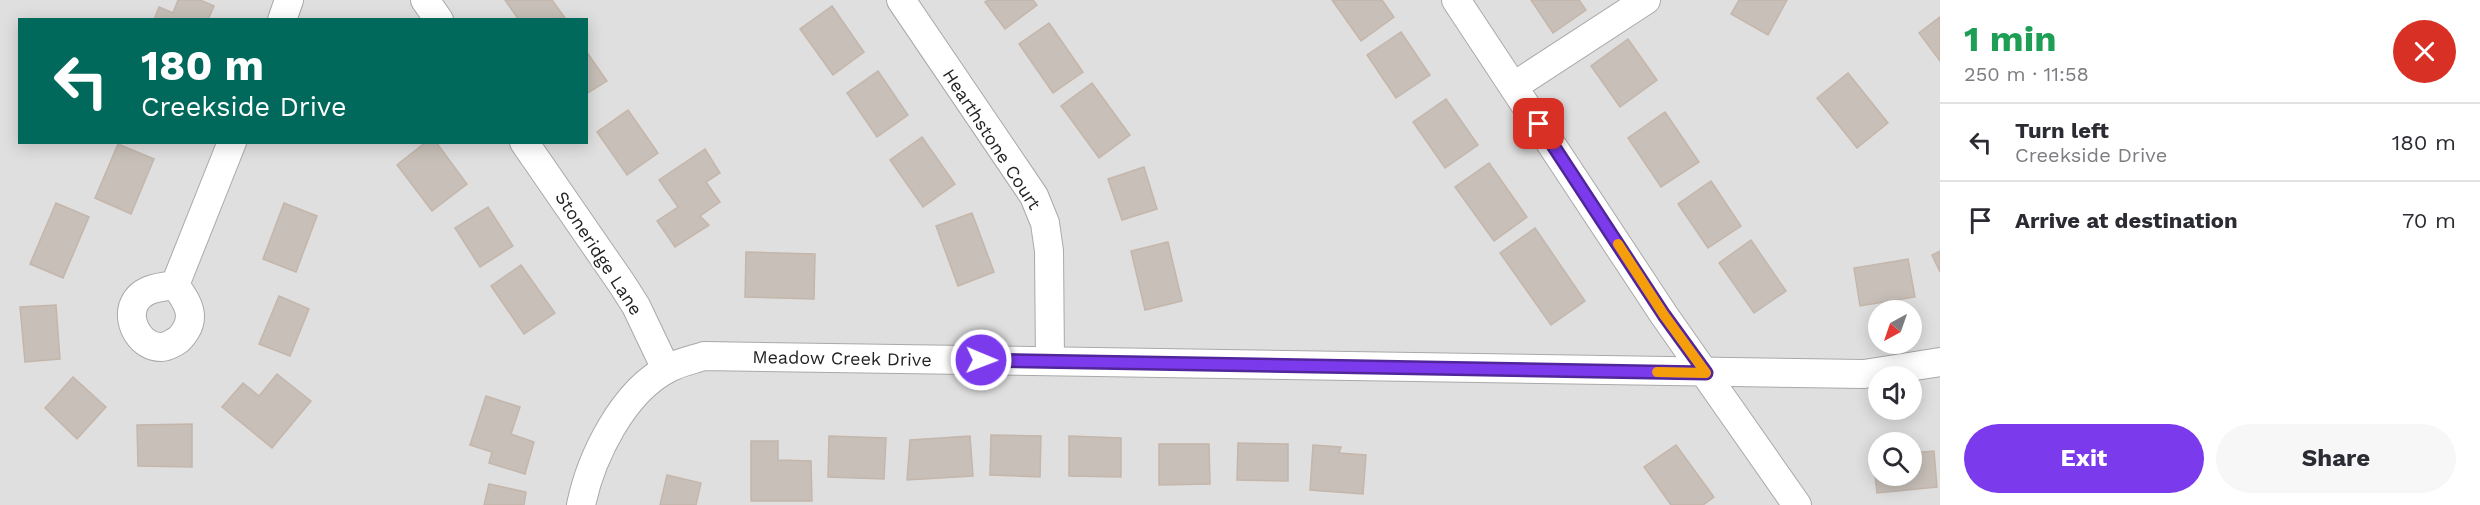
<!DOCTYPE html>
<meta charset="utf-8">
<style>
:root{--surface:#fff;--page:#f7f7f7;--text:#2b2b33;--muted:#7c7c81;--line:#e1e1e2;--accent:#7c3aed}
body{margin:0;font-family:"Work Sans",sans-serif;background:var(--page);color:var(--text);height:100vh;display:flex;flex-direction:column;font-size:22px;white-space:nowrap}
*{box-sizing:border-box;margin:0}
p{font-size:20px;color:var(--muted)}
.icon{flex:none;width:33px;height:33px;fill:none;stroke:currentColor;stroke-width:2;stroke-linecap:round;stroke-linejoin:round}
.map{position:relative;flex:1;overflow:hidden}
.panel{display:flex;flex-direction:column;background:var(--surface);width:540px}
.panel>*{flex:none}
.guide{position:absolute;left:18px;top:18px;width:570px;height:126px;border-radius:0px;box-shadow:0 3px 15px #0003;background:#00695c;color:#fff;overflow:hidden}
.needle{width:39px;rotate:220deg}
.buttons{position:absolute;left:1868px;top:300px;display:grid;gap:12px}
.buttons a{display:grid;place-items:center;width:54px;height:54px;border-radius:50%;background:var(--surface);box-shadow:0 3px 15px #0003;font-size:30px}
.pin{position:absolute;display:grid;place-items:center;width:51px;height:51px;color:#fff;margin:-26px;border-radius:12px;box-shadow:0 3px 9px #0006}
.me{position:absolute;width:66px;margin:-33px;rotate:91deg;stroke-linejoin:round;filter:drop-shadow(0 0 4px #0008)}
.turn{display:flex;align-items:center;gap:21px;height:126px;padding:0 24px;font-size:27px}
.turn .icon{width:78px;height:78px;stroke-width:2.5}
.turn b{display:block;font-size:42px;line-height:51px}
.round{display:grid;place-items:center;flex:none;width:63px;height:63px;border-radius:32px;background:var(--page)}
.head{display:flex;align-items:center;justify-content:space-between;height:102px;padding:0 24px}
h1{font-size:36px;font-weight:700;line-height:45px;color:#1e9e55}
.button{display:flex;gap:12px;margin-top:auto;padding:12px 24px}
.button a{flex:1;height:69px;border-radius:36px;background:var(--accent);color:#fff;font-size:24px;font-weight:700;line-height:69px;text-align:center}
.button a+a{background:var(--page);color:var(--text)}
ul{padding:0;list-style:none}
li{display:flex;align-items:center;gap:18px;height:78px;padding:0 24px;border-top:2px solid var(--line)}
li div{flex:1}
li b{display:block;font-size:22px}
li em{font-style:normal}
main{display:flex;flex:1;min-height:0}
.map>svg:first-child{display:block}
.residential{fill:#e0dfdf;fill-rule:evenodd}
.building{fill:#c7bfb8;stroke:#c4b6ab;stroke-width:1.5}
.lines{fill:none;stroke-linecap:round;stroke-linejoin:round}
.minor-casing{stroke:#a9a9a9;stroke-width:30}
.minor{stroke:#fff;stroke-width:28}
.route-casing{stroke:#51269a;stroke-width:15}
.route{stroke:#7c3aed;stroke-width:10}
.slow{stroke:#f59e0b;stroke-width:10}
.labels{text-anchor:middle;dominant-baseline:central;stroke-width:5;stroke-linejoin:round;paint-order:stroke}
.street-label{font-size:18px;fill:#222;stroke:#fff}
</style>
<main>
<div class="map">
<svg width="1940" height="505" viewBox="0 0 1940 505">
<rect width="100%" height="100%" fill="#f2efe9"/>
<path class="residential" d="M0,0H1940V505H0ZM20,20H586V142H20ZM1878,310H1911V344H1878ZM1878,376H1911V410H1878ZM1878,442H1911V476H1878Z"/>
<g class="building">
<path d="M178,0H200L214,6L208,20H154L159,7L173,13Z"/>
<path d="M505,0H552L565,18L519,20Z"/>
<path d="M988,0H1033L1037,5L1005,29L985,2Z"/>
<path d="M1332,0H1382L1394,17L1361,41Z"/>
<path d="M1531,0H1579L1586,10L1553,33Z"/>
<path d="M1739,0H1787L1768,35L1731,14Z"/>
<path d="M832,6L864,52L833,75L800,29Z"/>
<path d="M1940,17V61L1919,33Z"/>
<path d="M1049,23L1083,72L1053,93L1019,44Z"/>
<path d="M1401,32L1430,75L1396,98L1367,55Z"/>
<path d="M1628,39L1657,80L1620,107L1591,66Z"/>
<path d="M586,51L607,81L586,94Z"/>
<path d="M878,71L908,115L877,137L847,93Z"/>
<path d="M1848,73L1888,123L1857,148L1817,98Z"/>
<path d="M1092,83L1130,135L1099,158L1061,106Z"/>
<path d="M1446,99L1478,145L1445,168L1413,122Z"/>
<path d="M628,110L658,153L627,175L597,132Z"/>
<path d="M1665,112L1699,162L1661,187L1628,138Z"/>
<path d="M922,137L955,184L923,207L890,160Z"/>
<path d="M426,142H436L467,184L432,211L397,165Z"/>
<path d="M118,144L154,159L131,214L95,198Z"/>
<path d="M705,149L720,173L706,182L720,202L700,216L709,225L675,247L657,221L678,207L659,180Z"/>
<path d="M1489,163L1527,217L1494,241L1455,187Z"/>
<path d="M1144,167L1157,209L1122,220L1108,179Z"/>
<path d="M1711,181L1741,226L1708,248L1678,204Z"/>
<path d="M56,203L89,217L63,278L30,264Z"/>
<path d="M284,203L317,216L296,272L263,259Z"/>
<path d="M488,207L513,246L480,267L455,228Z"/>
<path d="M972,213L994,272L958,286L936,226Z"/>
<path d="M1535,228L1585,301L1551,325L1500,253Z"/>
<path d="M1751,240L1786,291L1754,313L1719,263Z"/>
<path d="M1168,242L1182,301L1145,310L1131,251Z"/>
<path d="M1940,251V272L1932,255Z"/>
<path d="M746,252L815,254L814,299L745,297Z"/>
<path d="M1908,259L1915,297L1860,306L1854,268Z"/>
<path d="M521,265L555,313L524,334L491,286Z"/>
<path d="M279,296L309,309L290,356L259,344Z"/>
<path d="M56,305L60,359L25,362L20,307Z"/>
<path d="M277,374L311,401L272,448L222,407L243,383L259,396Z"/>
<path d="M73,377L106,407L77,439L45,408Z"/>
<path d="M486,396L520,407L511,434L534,442L525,474L489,463L492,452L470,445Z"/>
<path d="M192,424V467L138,466L137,425Z"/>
<path d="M991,435L1041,436L1040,477L990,475Z"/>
<path d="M829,436L886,438L884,479L828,477Z"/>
<path d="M970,436L973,476L907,480L910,440Z"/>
<path d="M1069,436L1121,438V477L1069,476Z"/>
<path d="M751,441H778V460L811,461L812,501H751Z"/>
<path d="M1238,443L1288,444V481L1237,480Z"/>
<path d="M1159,444H1209L1210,484L1159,485Z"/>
<path d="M1313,445L1341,447L1339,453L1366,455L1363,494L1310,490Z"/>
<path d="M1676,445L1714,497L1703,505H1671L1644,467Z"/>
<path d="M1934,451L1937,487L1877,493L1873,457H1878V476H1911V453Z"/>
<path d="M667,475L701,483L696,505H660Z"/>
<path d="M489,484L526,492L524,505H484Z"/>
</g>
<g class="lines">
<defs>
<g id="minor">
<path d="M425,0L439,20"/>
<path d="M901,0L1034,196L1045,223L1049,251L1050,361"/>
<path d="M1456,0L1664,315L1797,505"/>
<path d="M282,20L289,0"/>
<path d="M1514,86L1646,0"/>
<path d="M524,142L622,284L636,306L666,369"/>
<path d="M175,285C188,302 198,318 181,337C178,341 167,347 161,347C141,347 128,324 133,307C139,289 158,287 175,285Z"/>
<path d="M175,285L232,142"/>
<path d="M581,505C591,457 623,391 669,368C680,362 692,360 704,356L1864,374L1940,362"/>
</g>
</defs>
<use href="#minor" class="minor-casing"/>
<use href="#minor" class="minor"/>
</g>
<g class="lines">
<defs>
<path id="route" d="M981,360L1706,373L1664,315L1539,124"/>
</defs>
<use href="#route" class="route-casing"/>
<use href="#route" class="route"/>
<path class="slow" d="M1618,244L1664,315L1706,373L1657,372"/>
</g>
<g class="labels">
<g class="street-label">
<text transform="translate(992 139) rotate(57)">Hearthstone Court</text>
<text transform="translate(599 253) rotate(57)">Stoneridge Lane</text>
<text transform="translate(842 358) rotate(1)">Meadow Creek Drive</text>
</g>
</g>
</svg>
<div class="buttons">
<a><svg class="needle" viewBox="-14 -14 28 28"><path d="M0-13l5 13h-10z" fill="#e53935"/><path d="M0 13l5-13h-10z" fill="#7c7c81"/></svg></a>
<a><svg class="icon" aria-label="sound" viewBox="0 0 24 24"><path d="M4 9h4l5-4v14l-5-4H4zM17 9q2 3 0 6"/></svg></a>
<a><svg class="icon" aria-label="search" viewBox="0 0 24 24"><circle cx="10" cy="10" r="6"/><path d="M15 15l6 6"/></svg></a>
</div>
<div class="pin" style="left:1539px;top:124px;background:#d93025"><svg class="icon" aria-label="arrive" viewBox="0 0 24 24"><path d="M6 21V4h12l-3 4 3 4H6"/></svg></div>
<svg class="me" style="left:981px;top:360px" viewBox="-20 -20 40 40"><circle r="17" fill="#7c3aed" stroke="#fff" stroke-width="3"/><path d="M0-11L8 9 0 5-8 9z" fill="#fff"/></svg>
<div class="guide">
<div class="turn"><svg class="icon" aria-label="left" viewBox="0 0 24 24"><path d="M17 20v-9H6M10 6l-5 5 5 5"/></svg><div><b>180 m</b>Creekside Drive</div></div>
</div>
</div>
<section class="panel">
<div class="head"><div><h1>1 min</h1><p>250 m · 11:58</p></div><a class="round" style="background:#d93025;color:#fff"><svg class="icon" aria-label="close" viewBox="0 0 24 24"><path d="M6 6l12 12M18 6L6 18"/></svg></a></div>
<ul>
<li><svg class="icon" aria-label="left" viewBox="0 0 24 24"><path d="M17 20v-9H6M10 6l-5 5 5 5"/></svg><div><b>Turn left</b><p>Creekside Drive</p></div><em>180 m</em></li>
<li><svg class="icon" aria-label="arrive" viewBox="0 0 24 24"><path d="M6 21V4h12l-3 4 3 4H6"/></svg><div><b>Arrive at destination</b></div><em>70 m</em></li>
</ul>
<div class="button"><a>Exit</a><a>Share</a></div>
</section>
</main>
